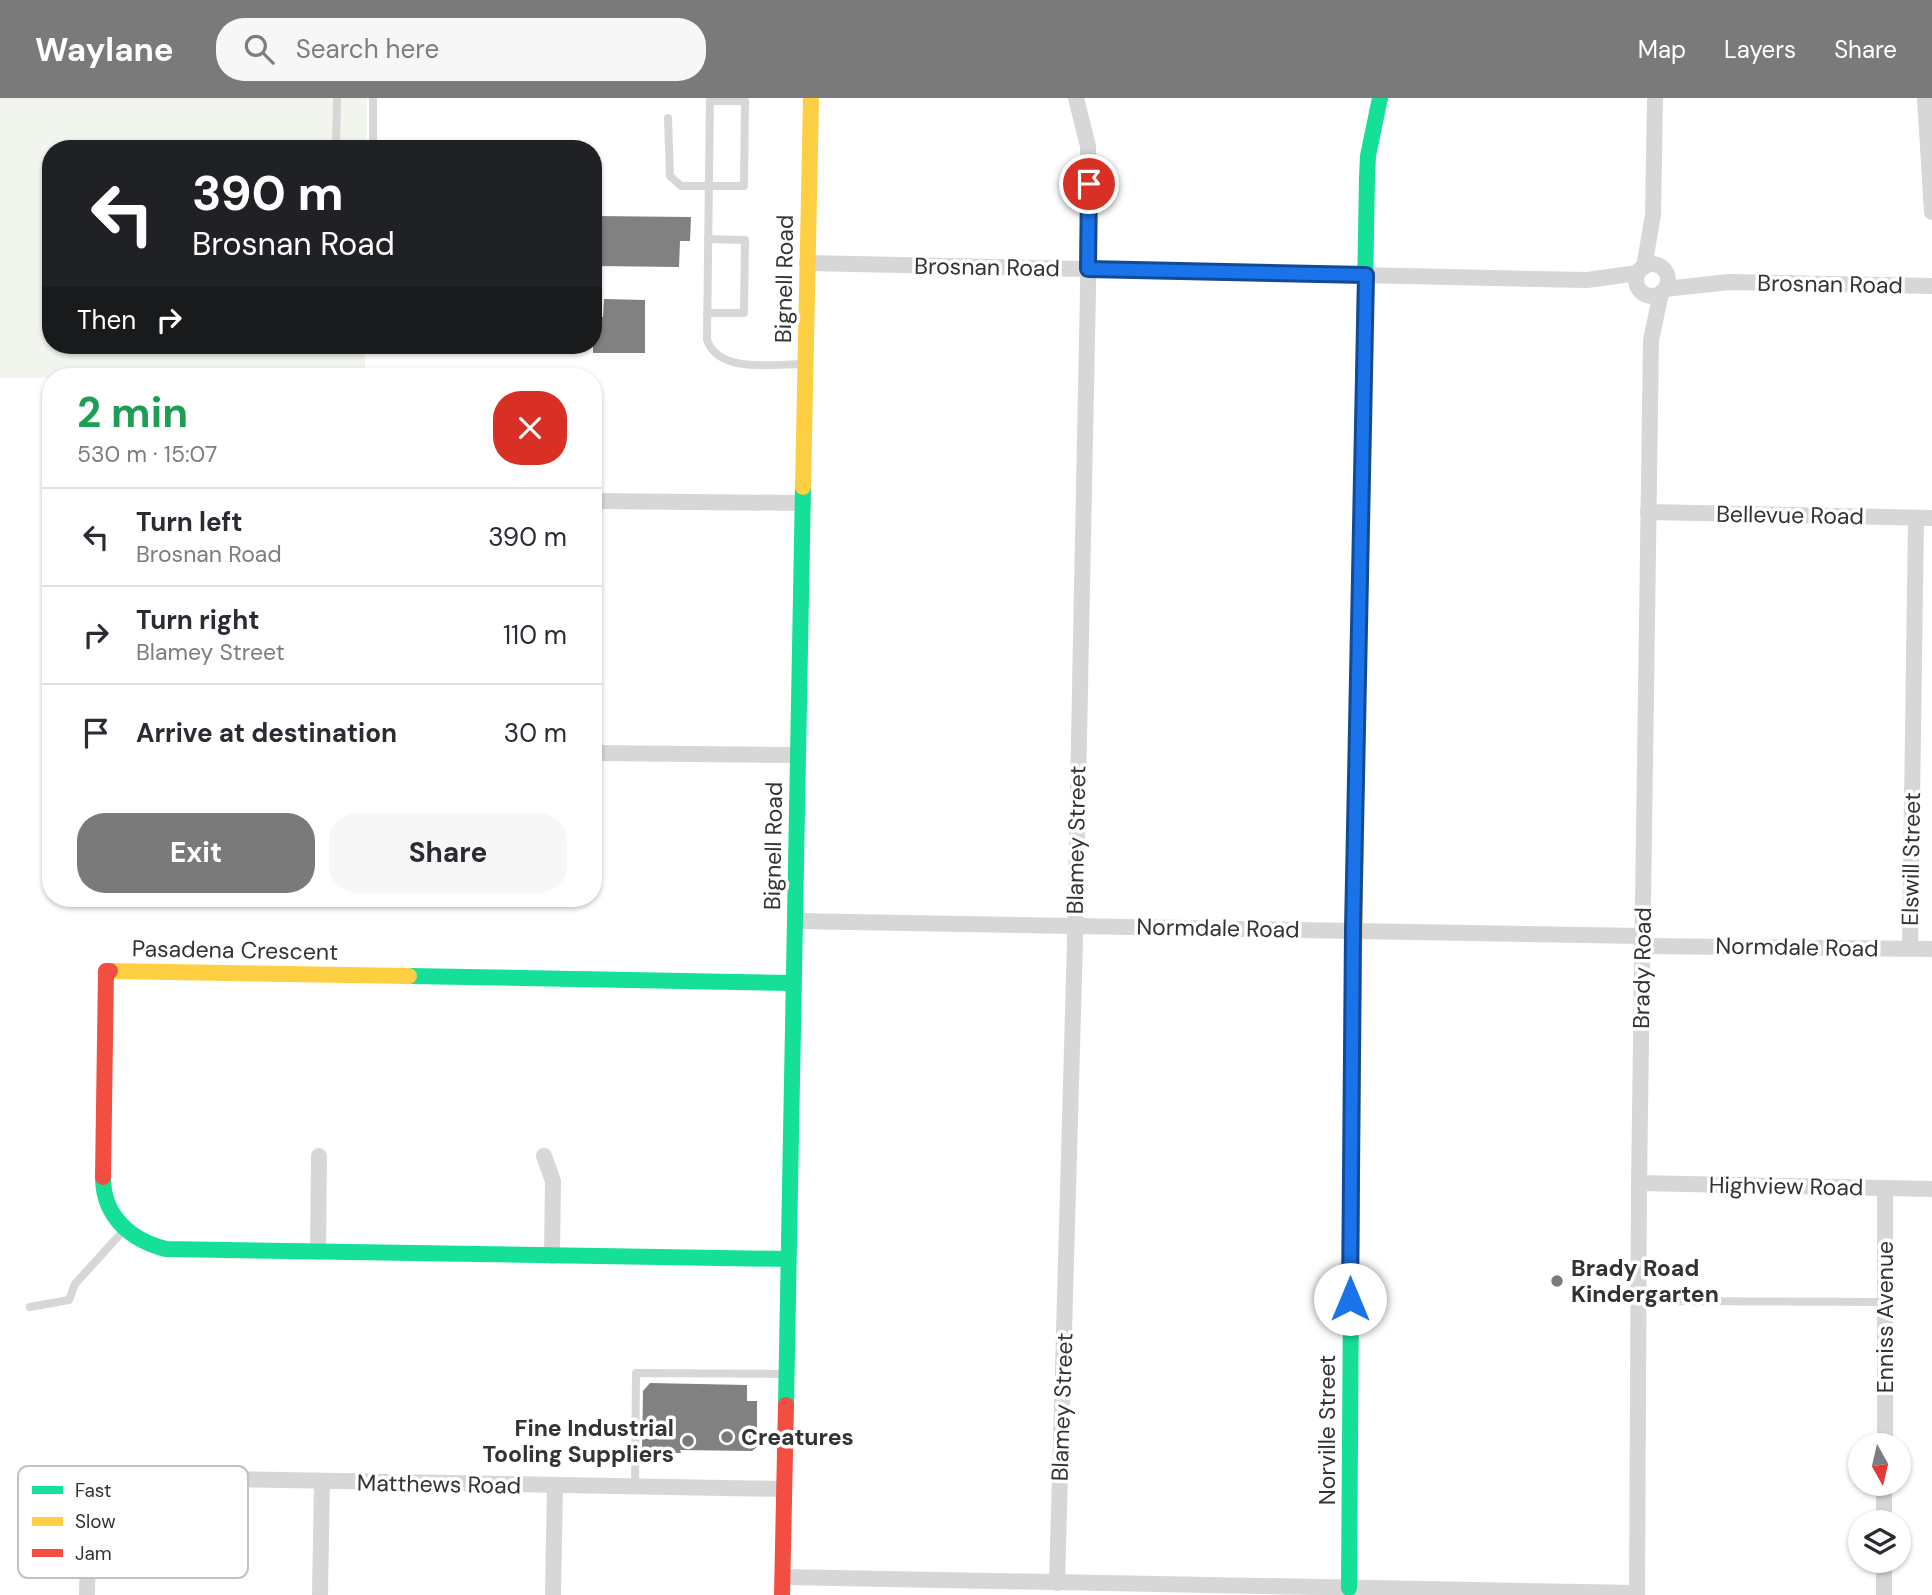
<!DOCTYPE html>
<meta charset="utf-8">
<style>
:root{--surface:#fff;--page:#f7f7f7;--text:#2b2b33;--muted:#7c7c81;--line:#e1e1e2;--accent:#7a7a7a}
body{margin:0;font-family:"DM Sans",sans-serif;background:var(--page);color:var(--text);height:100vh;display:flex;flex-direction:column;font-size:26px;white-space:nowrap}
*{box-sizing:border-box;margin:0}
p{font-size:23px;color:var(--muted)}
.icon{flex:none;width:38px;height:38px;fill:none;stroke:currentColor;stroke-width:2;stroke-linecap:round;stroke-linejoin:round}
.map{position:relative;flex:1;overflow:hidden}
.details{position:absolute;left:42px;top:270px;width:560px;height:539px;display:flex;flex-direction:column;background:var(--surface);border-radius:28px;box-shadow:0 2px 5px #0004}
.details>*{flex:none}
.guide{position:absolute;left:42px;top:42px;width:560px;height:214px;border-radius:28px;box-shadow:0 2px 5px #0004;background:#202124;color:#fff;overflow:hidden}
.needle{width:46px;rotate:172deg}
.controls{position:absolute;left:1848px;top:1335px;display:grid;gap:14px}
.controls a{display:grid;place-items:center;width:63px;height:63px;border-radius:50%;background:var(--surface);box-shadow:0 2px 5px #0004;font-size:35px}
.pin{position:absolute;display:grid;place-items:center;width:60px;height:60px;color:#fff;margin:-30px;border:4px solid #fff;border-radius:50%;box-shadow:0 2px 7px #0007}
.me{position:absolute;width:77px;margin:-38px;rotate:0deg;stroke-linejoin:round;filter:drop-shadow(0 0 5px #0008)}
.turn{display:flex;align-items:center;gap:24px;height:147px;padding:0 35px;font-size:32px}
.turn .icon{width:91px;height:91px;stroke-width:2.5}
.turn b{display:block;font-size:49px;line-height:60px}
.then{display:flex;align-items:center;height:66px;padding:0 35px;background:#0003;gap:14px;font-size:26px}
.round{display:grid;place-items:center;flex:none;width:74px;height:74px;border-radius:28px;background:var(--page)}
.headline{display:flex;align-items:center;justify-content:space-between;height:119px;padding:0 35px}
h1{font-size:42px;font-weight:700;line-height:52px;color:#1e9e55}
.button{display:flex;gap:14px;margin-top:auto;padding:14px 35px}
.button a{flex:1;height:80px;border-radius:28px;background:var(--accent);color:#fff;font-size:28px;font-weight:700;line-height:80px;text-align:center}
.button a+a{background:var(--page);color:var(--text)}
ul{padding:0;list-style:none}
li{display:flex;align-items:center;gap:21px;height:98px;padding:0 35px;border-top:2px solid var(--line)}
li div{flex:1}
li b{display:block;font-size:26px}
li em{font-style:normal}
header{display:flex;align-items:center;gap:42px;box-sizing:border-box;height:98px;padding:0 35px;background:var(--accent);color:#fff}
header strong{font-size:33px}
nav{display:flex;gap:38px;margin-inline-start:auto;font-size:24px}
.search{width:490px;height:63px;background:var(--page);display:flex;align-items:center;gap:18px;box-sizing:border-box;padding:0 24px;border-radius:28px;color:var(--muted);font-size:26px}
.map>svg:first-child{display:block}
.green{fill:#f1f5ed}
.building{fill:#818181}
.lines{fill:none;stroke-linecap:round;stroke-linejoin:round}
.lane{stroke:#d7d7d7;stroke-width:8}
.street{stroke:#d7d7d7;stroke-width:16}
.fast{stroke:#16e098;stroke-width:16}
.slow{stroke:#ffcf43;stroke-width:16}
.jam{stroke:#f24e42;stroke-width:16}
.route-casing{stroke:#114b97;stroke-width:18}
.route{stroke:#1a73e8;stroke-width:12}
.poi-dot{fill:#7a7a7a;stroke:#fff;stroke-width:2.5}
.labels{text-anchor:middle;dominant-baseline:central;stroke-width:7;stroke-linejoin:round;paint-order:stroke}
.street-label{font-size:23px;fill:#333;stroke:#fff}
.poi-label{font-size:23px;font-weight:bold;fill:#333;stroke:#fff;text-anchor:start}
.key{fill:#fff;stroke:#c2c2c2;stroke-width:2}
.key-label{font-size:19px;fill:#333}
</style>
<header>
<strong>Waylane</strong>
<div class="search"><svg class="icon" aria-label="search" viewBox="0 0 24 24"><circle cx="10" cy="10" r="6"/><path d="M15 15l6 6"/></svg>Search here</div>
<nav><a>Map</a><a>Layers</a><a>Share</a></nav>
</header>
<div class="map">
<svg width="1932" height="1497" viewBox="0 0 1932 1497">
<rect width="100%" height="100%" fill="#fff"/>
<path class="green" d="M0,0H367V51H51V247H365V278L0,280Z"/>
<g class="building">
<path d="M593,118L691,119L690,143H680L679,169L596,168Z"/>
<path d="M604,201L645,202V255H593V219H603Z"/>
<path d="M650,1285L747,1287V1303H757V1349L752,1353L680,1352L681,1355H661V1351H642L643,1293Z"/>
</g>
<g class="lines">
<g class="lane">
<path d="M373,0V51"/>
<path d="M710,0L707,242C719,276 773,266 803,266"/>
<path d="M668,20L670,78L681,88H744L745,3H710"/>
<path d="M336,51L337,0"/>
<path d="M707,215H744L745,142L708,141"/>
<path d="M1638,1203L1885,1204"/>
<path d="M30,1209L69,1202L75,1186L124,1132"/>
<path d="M635,1388L636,1275L785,1276"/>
</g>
<g class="street">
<path d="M1925,0L1932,114"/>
<path d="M807,165L1587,182L1638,175"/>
<circle cx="1652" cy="182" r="16"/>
<path d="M1644,169L1653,117L1655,0"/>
<path d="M1665,191L1729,184L1932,188"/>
<path d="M593,403L803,405"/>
<path d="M1648,414L1932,420"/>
<path d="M593,655L798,657"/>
<path d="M795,823L1642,838"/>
<path d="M1642,848L1932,851"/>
<path d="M1910,850L1916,420"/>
<path d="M544,1058L553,1083L552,1158"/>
<path d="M1639,1085L1932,1091"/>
<path d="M318,1154L319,1058"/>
<path d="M1885,1348V1090"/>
<path d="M1884,1424V1386"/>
<path d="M783,1479L1637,1495"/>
<path d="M1057,1485L1075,843L1089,139L1088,48L1076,0"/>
<path d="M87,1497L89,1401L96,1386L114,1379L784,1391"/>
<path d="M320,1497L322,1384"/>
<path d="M553,1497L555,1388"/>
<path d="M1637,1497L1639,1085L1651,242L1661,195"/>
<path d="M1884,1497V1463"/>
</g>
<g class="fast">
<path d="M1356,705L1367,79L1368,58L1380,0"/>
<path d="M409,878L793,885"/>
<path d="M103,1079C103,1118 130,1142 166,1151L787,1161"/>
<path d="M786,1307L803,389"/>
<path d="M1349,1490L1352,1046"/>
</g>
<g class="slow">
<path d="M803,389L811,0"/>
<path d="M110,873L409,878"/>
<path d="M1352,1046L1356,705"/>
</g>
<g class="jam">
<path d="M103,1079L106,873H110"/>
<path d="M782,1497L786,1307"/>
</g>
</g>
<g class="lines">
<defs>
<path id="route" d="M1089,86L1088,171L1366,177L1353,832L1350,1201"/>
</defs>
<use href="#route" class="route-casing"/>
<use href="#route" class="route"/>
</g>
<g class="poi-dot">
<circle cx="1557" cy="1183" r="7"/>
<circle cx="727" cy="1339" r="7"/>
<circle cx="688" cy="1343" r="7"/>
</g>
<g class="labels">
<g class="street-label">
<text transform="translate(987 169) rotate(1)">Brosnan Road</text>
<text transform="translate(784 181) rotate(-89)">Bignell Road</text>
<text transform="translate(1830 186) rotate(1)">Brosnan Road</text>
<text transform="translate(1790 417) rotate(1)">Bellevue Road</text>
<text transform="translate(1076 742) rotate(-89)">Blamey Street</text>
<text transform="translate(773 748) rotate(-89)">Bignell Road</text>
<text transform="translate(1911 761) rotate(-89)">Elswill Street</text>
<text transform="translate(1218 830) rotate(1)">Normdale Road</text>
<text transform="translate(1797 849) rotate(1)">Normdale Road</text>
<text transform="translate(235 852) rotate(1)">Pasadena Crescent</text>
<text transform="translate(1642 870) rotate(-89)">Brady Road</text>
<text transform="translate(1786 1088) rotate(1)">Highview Road</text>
<text transform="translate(1885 1219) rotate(-90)">Enniss Avenue</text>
<text transform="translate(1062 1309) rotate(-88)">Blamey Street</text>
<text transform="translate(1327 1332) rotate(-90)">Norville Street</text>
<text transform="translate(439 1386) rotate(1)">Matthews Road</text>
</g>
<g class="poi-label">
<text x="1571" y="1170">Brady Road<tspan x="1571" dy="26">Kindergarten</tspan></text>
<text x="674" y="1330" text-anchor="end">Fine Industrial<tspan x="674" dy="26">Tooling Suppliers</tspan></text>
<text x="741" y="1339">Creatures</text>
</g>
</g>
<rect x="18" y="1368" width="230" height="112" rx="10" class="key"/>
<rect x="32" y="1388" width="31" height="8" fill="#16e098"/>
<rect x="32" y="1419" width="31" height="9" fill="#ffcf43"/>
<rect x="32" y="1451" width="31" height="8" fill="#f24e42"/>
<g class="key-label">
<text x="75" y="1399">Fast</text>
<text x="75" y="1430">Slow</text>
<text x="75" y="1462">Jam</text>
</g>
</svg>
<div class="controls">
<a><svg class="needle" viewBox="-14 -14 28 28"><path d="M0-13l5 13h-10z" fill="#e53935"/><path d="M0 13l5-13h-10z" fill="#7c7c81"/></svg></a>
<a><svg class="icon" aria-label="layers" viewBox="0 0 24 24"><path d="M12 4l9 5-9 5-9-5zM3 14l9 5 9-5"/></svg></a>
</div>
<div class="pin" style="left:1089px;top:86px;background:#d93025"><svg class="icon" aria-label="arrive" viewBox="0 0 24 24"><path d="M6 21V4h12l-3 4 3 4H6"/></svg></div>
<svg class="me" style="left:1350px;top:1201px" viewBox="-20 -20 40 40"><circle r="19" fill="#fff"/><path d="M0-13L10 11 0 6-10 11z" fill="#1a73e8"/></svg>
<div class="guide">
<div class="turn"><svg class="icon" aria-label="left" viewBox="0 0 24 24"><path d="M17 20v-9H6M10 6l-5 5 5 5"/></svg><div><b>390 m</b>Brosnan Road</div></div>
<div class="then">Then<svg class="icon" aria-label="right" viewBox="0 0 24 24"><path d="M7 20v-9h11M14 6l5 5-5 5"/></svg></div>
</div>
<section class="details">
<div class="headline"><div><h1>2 min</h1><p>530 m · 15:07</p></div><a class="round" style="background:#d93025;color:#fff"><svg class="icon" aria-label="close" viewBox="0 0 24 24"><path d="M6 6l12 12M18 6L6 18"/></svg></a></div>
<ul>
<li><svg class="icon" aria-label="left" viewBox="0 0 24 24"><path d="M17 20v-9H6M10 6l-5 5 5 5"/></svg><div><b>Turn left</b><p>Brosnan Road</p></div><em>390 m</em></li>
<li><svg class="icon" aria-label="right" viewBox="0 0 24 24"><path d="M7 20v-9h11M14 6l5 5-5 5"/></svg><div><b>Turn right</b><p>Blamey Street</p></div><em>110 m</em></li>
<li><svg class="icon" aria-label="arrive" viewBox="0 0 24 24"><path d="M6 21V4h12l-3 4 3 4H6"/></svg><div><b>Arrive at destination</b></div><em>30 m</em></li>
</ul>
<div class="button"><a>Exit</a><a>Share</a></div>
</section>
</div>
